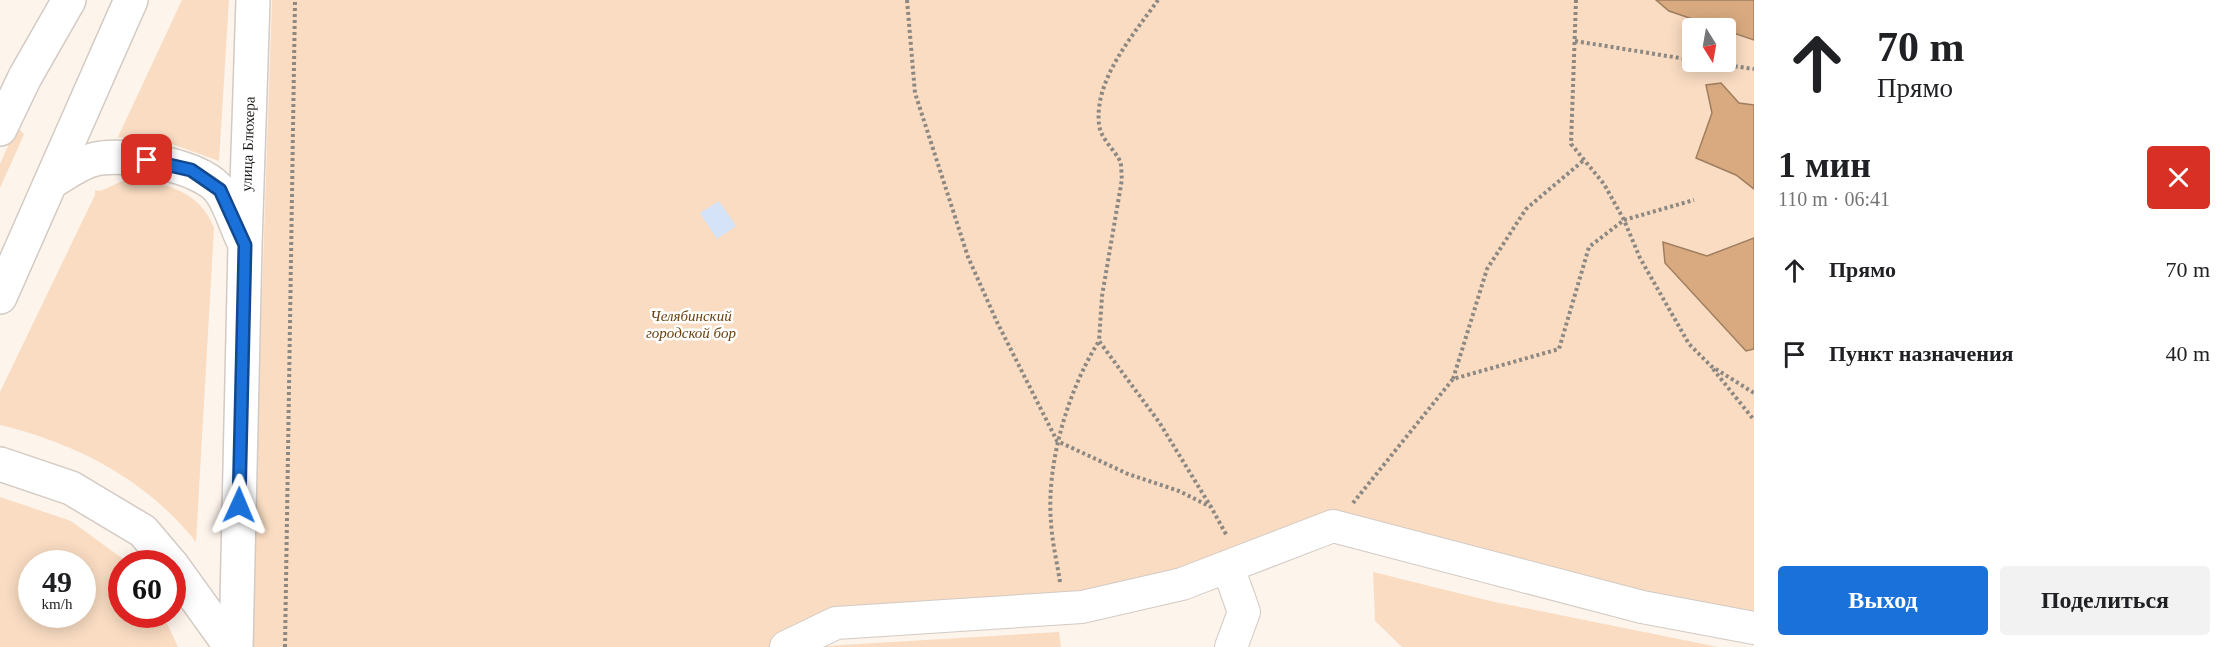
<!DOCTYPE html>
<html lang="ru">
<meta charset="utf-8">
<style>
:root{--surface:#fff;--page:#f2f2f2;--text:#202124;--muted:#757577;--accent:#1b71da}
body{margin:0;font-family:Georgia,serif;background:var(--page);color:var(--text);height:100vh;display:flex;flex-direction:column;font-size:22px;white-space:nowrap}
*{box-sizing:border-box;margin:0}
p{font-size:20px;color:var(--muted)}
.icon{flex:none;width:33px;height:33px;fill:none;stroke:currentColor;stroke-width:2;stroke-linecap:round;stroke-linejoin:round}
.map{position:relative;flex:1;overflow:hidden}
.panel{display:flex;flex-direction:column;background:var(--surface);width:480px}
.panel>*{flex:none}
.guide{background:#fff;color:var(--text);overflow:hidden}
.needle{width:39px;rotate:169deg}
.fabs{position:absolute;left:1682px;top:18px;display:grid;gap:12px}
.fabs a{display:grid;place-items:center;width:54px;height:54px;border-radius:6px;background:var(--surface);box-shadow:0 3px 15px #0003;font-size:30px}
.speed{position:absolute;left:18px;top:550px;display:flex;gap:12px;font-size:30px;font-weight:700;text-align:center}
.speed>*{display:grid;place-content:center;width:78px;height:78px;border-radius:50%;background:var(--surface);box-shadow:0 3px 15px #0003;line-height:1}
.speed small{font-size:15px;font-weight:400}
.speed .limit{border:9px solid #d22;background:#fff;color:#111}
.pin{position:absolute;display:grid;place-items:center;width:51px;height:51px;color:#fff;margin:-26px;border-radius:12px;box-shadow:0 3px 9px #0006}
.me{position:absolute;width:66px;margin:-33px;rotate:1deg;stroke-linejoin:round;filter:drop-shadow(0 0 4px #0008)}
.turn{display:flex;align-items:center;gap:21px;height:126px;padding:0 24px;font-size:27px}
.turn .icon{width:78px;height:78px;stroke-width:2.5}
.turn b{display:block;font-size:42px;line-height:51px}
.round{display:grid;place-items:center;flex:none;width:63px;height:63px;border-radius:6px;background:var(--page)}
.summary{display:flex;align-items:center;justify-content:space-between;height:102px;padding:0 24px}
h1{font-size:36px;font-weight:600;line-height:45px}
.cta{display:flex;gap:12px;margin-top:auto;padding:12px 24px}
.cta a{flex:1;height:69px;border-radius:6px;background:var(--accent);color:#fff;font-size:24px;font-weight:600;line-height:69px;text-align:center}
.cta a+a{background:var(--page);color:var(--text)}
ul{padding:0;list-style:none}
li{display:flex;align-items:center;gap:18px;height:84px;padding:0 24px}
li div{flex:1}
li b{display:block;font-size:22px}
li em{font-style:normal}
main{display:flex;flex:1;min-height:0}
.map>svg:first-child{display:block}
.green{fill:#f9dcc2;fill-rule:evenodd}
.water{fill:#d9aa80;stroke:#9f7e5f;stroke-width:1.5}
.building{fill:#d4e3f7}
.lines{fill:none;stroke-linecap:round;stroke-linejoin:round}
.minor-casing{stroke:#d3cac3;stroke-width:34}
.major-casing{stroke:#d3cac3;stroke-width:36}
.path{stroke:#8e8882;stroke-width:4;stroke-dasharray:3 3;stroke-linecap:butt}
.minor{stroke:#fff;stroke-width:32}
.major{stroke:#fff;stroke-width:33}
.route-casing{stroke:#12498e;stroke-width:15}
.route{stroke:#1b71da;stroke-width:10}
.labels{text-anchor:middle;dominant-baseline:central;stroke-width:5;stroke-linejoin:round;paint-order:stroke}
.street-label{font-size:15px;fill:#191613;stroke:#fff}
.park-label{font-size:15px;font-style:italic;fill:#6c400c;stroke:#fff}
</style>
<main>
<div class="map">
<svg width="1754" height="647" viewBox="0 0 1754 647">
<rect width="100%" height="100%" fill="#fdf4ec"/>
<g class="green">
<path d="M182,0H229L219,161L172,144L118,137Z"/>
<path d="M272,0H1754V617L1328,520L1179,578L772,647H250ZM1692,28H1725V62H1692Z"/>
<path d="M19,129L24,134L0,188V164L15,131Z"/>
<path d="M125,180C162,181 200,190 214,228L196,542C147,480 76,443 0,425V392L95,195V190L100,191Z"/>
<path d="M0,497L71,521L123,559L127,564H122V615H163L178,647H0ZM32,564H82V615H32Z"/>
<path d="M1373,572L1490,601L1718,647H1402L1375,621Z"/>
<path d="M1059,632L1061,647H824L826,646Z"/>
</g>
<g class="water">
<path d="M1656,0H1754V40L1669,11Z"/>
<path d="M1721,83L1739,103L1754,105V189L1736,175L1696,158L1712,113L1706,85Z"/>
<path d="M1754,238V349L1746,351L1665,263L1663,242L1707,256Z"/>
</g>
<path class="building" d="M719,201L736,226L717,239L700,213Z"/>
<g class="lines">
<defs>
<g id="minor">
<path d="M1228,567L1244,612L1231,647"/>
<path d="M786,647L836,623L1082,607L1182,584L1333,526L1642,607L1754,628"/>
</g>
<g id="major">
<path d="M0,129L25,77L69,0"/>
<path d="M51,182C64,175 78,164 92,160C121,151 203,165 221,192C230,205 235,223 242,238"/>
<path d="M0,297L131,0"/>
<path d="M0,464L71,488L143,531L171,564"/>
<path d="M172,565L231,647"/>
<path d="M236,647L245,245L253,0"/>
</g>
</defs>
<use href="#minor" class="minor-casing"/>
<use href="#major" class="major-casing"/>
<g class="path">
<path d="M907,0L915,93L968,257L997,322L1057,441L1128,474L1179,491L1211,507L1227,536"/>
<path d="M1158,0C1134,34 1094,79 1099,124C1100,138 1114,149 1120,161C1122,166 1121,174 1122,179L1102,296L1099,341L1159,422L1211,507"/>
<path d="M1576,0L1571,144L1604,184L1624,220L1640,258L1689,344L1711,366L1754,393"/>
<path d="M1575,41L1692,60"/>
<path d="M1705,62L1754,69"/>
<path d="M1713,369L1754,420"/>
<path d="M1453,379L1487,269L1526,209L1584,160"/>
<path d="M1353,503L1453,379L1559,349L1589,247L1624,220L1694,200"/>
<path d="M1060,582C1057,562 1052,542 1051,522C1046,464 1068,390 1099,341"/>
<path d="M285,647L295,0"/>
</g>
<use href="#minor" class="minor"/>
<use href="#major" class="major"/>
</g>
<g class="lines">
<defs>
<path id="route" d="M147,160L191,170L220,190L245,245L239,505"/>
</defs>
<use href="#route" class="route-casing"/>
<use href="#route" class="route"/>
</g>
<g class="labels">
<g class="street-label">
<text transform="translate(248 144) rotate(-88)">улица Блюхера</text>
</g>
<g class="park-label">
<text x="691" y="316">Челябинский<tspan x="691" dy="17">городской бор</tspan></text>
</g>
</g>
</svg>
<div class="fabs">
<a><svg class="needle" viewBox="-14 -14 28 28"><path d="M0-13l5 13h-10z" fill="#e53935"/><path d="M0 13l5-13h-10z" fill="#757577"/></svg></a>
</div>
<div class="speed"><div>49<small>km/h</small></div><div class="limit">60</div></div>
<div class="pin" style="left:147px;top:160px;background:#d93025"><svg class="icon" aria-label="arrive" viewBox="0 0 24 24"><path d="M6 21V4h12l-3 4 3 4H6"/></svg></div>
<svg class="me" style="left:239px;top:505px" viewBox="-20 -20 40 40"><path d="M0-17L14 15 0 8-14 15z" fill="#1b71da" stroke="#fff" stroke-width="4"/></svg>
</div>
<section class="panel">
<div class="guide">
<div class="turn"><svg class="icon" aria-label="ahead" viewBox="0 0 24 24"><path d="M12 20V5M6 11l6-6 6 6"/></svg><div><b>70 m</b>Прямо</div></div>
</div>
<div class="summary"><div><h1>1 мин</h1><p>110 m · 06:41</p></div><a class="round" style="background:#d93025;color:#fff"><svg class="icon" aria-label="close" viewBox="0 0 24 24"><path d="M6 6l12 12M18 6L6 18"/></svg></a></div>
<ul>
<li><svg class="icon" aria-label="ahead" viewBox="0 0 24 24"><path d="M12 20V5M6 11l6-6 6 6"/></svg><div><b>Прямо</b></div><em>70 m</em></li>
<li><svg class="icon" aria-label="arrive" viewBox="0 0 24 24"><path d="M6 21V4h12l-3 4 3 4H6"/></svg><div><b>Пункт назначения</b></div><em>40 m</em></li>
</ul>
<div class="cta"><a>Выход</a><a>Поделиться</a></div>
</section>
</main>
